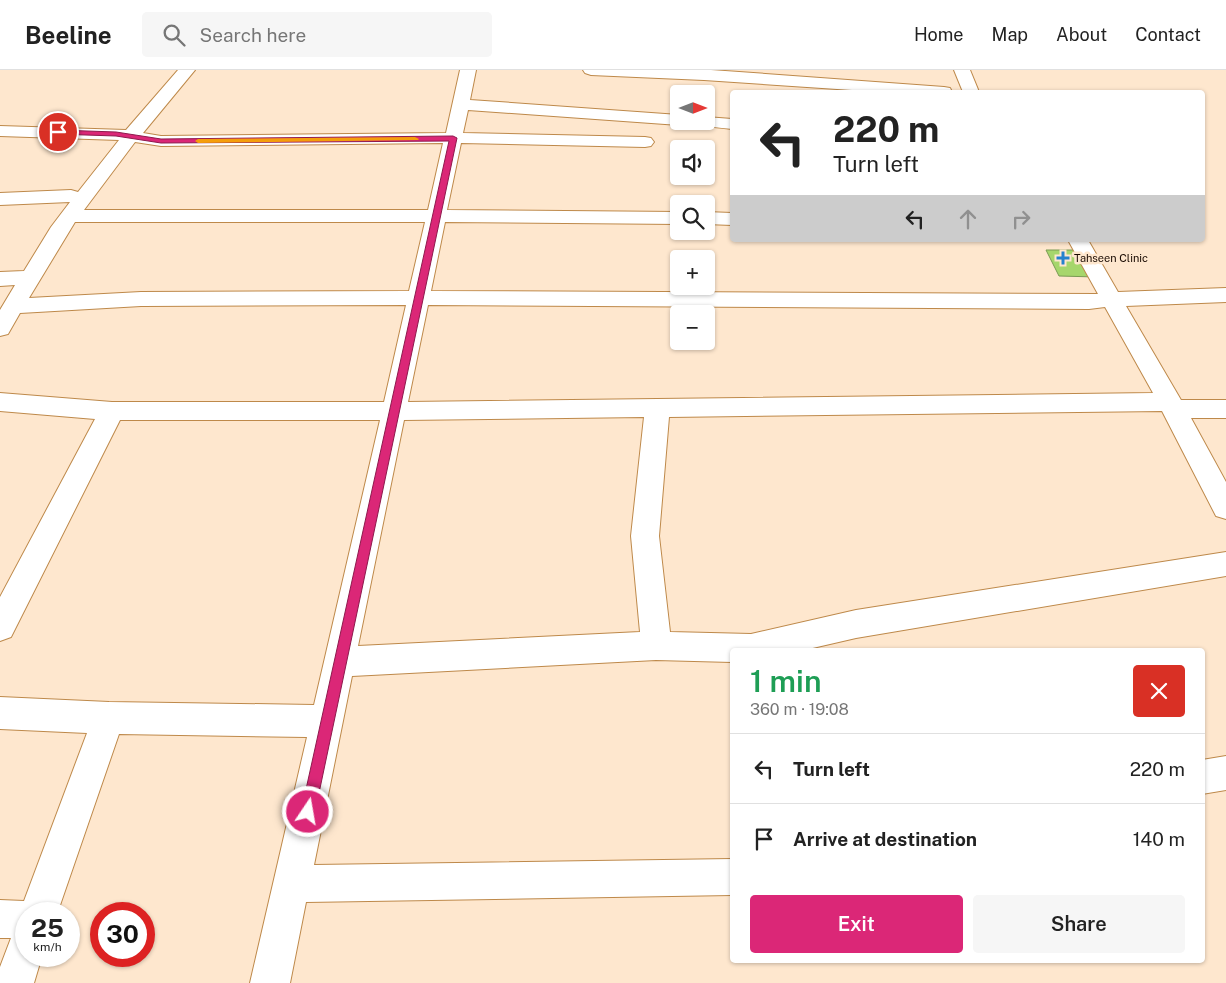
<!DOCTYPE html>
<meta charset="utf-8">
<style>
:root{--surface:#fff;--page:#f6f6f6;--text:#222;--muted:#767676;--line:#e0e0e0;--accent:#db2777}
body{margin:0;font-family:"Public Sans",sans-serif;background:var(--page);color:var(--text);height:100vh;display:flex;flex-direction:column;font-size:19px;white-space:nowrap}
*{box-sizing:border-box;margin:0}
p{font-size:16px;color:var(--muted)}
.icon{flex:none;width:28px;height:28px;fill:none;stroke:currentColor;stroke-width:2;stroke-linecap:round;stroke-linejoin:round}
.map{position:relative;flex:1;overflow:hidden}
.side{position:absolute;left:730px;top:578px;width:475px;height:315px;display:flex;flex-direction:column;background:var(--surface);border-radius:5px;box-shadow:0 1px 4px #0004}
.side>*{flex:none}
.hud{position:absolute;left:730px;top:20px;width:475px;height:152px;border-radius:5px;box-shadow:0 1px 4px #0004;background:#fff;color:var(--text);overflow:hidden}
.needle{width:32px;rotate:90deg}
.buttons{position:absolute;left:670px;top:15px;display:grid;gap:10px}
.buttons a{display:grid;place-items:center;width:45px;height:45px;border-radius:5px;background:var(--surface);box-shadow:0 1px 4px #0004;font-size:25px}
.speed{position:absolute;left:15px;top:832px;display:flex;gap:10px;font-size:25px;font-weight:700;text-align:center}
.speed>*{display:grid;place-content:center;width:65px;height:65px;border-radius:50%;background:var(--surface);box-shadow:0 1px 4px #0004;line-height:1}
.speed small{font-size:12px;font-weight:400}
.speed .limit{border:8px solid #d22;background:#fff;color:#111}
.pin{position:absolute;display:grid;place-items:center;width:42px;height:42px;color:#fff;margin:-21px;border:2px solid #fff;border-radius:50%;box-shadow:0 1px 5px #0007}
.me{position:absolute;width:55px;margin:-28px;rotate:12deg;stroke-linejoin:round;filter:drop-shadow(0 0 4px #0008)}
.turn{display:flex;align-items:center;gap:18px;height:105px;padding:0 20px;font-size:22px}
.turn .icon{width:65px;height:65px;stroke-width:2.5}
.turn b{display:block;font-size:35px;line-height:42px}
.lanes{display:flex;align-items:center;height:48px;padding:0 20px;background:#0003;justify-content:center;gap:25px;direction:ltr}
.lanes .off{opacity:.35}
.round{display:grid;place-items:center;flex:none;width:52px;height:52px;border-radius:5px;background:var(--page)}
.summary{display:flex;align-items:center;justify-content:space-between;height:85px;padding:0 20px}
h1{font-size:30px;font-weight:600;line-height:38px;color:#1e9e55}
.primary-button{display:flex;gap:10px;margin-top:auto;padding:10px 20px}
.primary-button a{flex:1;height:58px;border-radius:5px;background:var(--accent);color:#fff;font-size:20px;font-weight:600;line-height:58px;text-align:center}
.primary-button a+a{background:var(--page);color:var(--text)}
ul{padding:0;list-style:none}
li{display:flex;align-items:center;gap:15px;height:70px;padding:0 20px;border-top:1px solid var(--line)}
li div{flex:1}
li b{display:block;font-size:19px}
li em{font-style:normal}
header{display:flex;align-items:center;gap:30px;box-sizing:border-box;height:70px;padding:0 25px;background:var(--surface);border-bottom:1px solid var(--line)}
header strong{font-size:24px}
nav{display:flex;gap:28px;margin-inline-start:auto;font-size:18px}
.search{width:350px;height:45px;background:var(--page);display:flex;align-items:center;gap:12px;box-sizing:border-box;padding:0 18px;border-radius:5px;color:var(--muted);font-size:19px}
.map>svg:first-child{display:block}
.building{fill:#a6d66c;stroke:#7a9a54}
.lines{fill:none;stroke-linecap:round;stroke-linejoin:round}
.minor-casing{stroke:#be894a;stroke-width:2}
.minor{fill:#fff;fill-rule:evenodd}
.route{fill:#db2777;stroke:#8e194d}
.slow{fill:#f59e0b}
.poi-dot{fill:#2681ce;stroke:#fee7ce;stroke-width:2}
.labels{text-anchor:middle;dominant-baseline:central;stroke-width:5;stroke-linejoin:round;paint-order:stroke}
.far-poi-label{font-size:11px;fill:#190a00;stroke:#fee7ce;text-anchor:start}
</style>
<header>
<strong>Beeline</strong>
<div class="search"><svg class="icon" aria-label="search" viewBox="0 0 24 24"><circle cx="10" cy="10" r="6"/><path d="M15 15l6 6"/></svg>Search here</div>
<nav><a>Home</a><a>Map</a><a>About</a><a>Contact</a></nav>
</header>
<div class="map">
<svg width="1226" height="913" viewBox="0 0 1226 913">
<rect width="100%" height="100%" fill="#fee7ce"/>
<path class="building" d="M1046,180H1083L1097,207L1059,206Z"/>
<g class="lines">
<defs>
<g id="minor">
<path d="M178,0H195L143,63L161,66L446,63L460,0H476L470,30L679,45V51H706V47L732,49V59C719,58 688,53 679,55L468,40L463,63L645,67L651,68L654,72L651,76L645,77L461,73L447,140L679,142V154L445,152L431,221L1098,224L1068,170H1088L1118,222L1226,218V232L1126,236L1181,330H1226V348H1191L1226,412V449L1216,446L1162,341L669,347L659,466L670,562L751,564L856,540L1226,482V506L856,568L804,580H732V592L656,590L352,606L314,795L732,789V825L306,832L290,913H250L307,667L119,664L57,844H26V886H42L34,913H0V897L11,868H0V830L24,831L87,663L0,659V627L109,632L314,635L380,350H120L11,567L0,571V527L95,349L0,341V323L112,332H384L406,235L141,236L20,243L8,264L0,266V240L15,215L0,216V202L24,201L51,157L70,132L0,135V123L71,120L78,122L119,70L0,66V56L126,60ZM135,72L161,76L443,73L428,140H84ZM75,152H425L409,221L141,222L29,228ZM428,235L1089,239L1105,237L1153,323L408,332ZM644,347L631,466L640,562L358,576L404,350Z"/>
<path d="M583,0H711L944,17L950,18L952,22H882L704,10L591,5L585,3Z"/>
<path d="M954,0H970L979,22H963Z"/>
<path d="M706,142L732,143V155L706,154Z"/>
<path d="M1226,686V720L1202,724V690Z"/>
</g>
</defs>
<use href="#minor" class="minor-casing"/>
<use href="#minor" class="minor"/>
</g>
<path class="route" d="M58,60L116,62L161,69L453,66L457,68L315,742L313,747L308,749L303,747L301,742L449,71L161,73L116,66L55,64V61Z"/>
<path class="slow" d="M415,67L419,69L418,70L198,73L195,71L198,69Z"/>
<path class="poi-dot" d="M1060.5 180.5h5v5h5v5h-5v5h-5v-5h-5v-5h5z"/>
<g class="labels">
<g class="far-poi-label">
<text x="1074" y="188">Tahseen Clinic</text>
</g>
</g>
</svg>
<div class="buttons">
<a><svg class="needle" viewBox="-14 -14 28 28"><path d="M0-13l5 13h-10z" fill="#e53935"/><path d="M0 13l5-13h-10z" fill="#767676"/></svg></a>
<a><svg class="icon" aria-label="sound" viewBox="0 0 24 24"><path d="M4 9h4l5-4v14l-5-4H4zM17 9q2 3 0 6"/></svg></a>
<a><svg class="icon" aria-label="search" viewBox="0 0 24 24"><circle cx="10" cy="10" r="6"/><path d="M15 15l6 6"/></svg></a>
<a>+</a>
<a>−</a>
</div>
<div class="speed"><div>25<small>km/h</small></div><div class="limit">30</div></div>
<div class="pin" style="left:58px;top:62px;background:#d93025"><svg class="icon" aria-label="arrive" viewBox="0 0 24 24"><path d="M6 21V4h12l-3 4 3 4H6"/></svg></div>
<svg class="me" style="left:308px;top:742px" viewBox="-20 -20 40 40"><circle r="17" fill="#db2777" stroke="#fff" stroke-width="3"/><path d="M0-11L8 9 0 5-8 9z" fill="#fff"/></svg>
<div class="hud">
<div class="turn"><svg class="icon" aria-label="left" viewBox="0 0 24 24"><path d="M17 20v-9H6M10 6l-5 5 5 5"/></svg><div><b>220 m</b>Turn left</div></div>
<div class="lanes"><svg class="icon" aria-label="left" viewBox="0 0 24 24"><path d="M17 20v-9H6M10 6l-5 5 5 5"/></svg><svg class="icon off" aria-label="ahead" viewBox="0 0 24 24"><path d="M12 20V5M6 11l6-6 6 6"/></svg><svg class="icon off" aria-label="right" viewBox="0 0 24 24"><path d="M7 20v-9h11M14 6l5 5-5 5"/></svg></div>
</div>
<section class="side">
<div class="summary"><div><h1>1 min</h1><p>360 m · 19:08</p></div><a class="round" style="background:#d93025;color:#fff"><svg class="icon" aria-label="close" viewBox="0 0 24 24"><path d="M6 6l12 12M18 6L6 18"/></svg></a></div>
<ul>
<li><svg class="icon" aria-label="left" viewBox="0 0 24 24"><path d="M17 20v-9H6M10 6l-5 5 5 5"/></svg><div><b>Turn left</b></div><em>220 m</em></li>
<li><svg class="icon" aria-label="arrive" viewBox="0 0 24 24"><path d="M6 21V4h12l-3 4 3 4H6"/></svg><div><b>Arrive at destination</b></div><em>140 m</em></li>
</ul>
<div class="primary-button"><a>Exit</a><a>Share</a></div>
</section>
</div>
